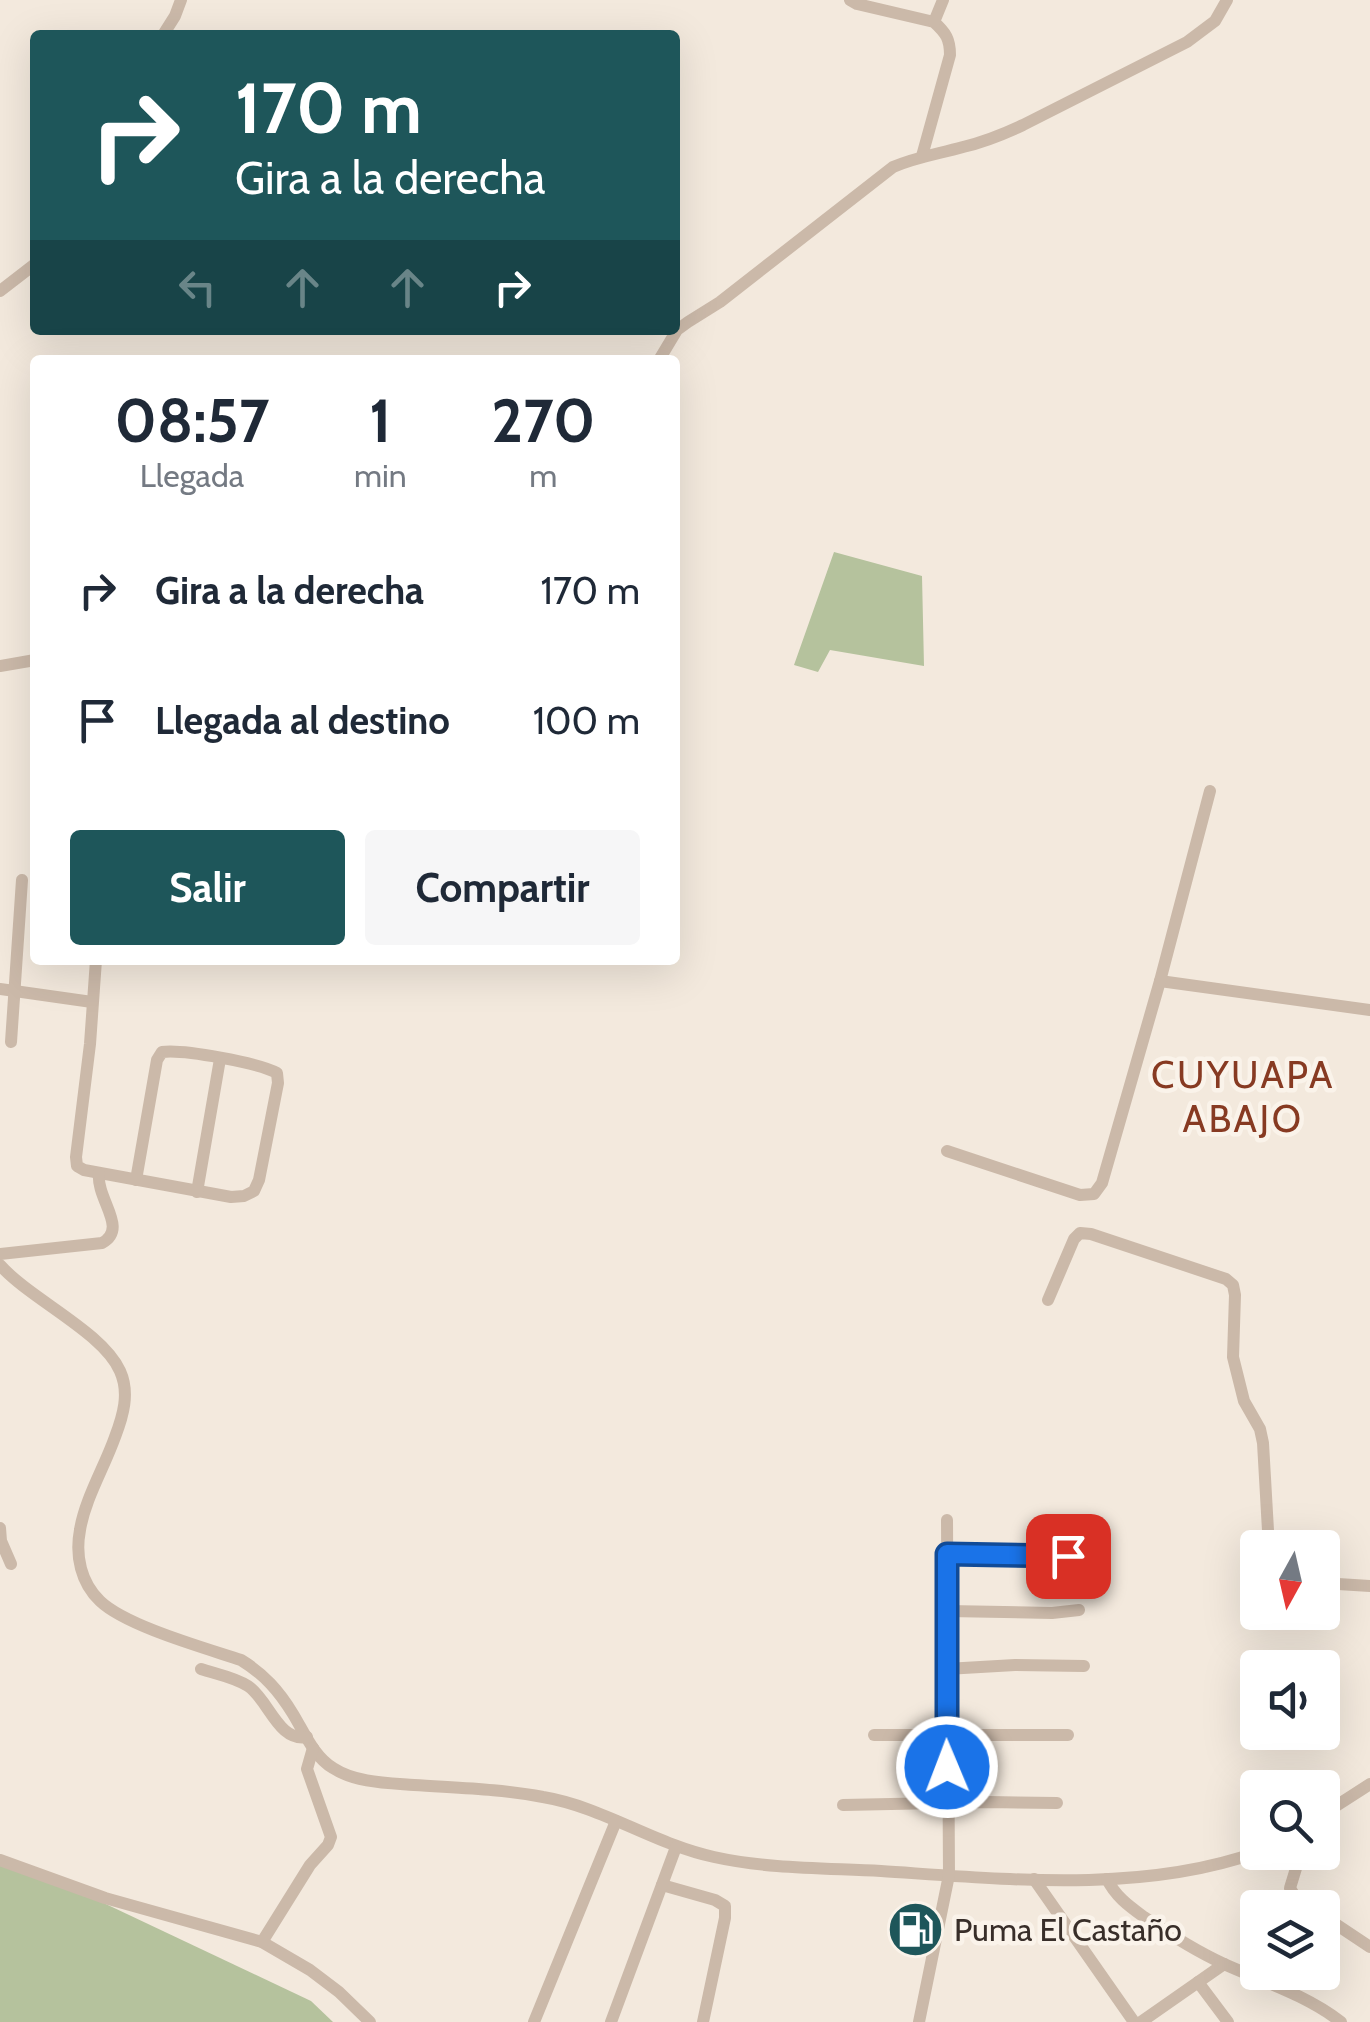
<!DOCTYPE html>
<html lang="es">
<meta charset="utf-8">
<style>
:root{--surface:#fff;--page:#f6f6f7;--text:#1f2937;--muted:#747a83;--accent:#1e565a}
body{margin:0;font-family:Cabin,sans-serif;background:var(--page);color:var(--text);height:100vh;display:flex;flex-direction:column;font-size:38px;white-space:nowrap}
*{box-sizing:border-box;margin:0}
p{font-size:32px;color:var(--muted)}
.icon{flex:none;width:55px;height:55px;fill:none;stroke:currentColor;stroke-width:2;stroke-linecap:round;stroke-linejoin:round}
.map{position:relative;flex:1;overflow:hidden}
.drawer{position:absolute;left:30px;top:355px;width:650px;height:610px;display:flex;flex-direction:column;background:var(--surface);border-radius:10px;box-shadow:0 10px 40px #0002}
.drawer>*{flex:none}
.top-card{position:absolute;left:30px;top:30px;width:650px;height:305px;border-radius:10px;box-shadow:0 10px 40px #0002;background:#1e565a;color:#fff;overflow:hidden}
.needle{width:65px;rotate:188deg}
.tools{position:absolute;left:1240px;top:1530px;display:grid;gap:20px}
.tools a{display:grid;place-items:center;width:100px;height:100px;border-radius:10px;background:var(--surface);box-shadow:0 10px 40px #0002;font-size:50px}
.pin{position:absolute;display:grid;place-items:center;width:85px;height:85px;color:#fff;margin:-42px;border-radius:20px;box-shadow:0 5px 15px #0006}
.me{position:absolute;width:110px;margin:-55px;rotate:359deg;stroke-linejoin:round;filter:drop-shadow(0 0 8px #0008)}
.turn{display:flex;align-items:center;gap:35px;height:210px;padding:0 40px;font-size:45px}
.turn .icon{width:130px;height:130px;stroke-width:2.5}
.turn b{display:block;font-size:70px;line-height:85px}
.lanes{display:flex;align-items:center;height:95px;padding:0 40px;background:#0003;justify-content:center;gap:50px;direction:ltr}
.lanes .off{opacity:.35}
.eta{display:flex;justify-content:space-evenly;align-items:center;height:170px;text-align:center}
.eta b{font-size:60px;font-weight:700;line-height:70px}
.action{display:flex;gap:20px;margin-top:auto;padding:20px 40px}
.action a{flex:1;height:115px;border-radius:10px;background:var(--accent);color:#fff;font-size:40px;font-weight:700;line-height:115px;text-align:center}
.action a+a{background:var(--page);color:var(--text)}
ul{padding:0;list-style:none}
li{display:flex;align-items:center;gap:30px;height:130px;padding:0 40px}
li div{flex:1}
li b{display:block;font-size:38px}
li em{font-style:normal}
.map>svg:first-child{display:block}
.green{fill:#b5c29d}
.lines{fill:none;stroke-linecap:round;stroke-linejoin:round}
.minor{stroke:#cbb9a9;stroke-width:12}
.route-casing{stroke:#114b97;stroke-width:25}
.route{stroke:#1a73e8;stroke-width:18}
.labels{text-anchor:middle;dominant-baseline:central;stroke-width:9;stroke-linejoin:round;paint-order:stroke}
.poi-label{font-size:32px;fill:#382e29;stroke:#faf3ea;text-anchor:start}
.quarter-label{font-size:38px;letter-spacing:2.5px;fill:#873a22;stroke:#faf3ea}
</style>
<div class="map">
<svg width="1370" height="2022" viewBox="0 0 1370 2022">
<rect width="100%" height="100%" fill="#f3e9dd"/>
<g class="green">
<path d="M834,552L922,576L924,666L830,650L818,672L794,665Z"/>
<path d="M0,1854L311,2001L333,2022H0Z"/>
</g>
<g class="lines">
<g class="minor">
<path d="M850,0L857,4L934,22C946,33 950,39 950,55L922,156"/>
<path d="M934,22L943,0"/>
<path d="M163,35L175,16L181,0"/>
<path d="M0,291L35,264"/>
<path d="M659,360L677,330L688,322L720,302L893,167C916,157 938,154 963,147C984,142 1004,134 1023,125L1187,42L1215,21L1227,0"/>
<path d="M0,666L35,660"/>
<path d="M96,960L90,1044L76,1157L77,1166L84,1170L231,1197L244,1196L254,1191L259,1180L278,1083L277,1073C259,1063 183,1049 162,1052L157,1060L136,1180"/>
<path d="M1160,981L1370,1010"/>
<path d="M0,989L92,1002"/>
<path d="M11,1042L22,880"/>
<path d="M947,1151L1080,1195L1094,1194L1102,1183L1160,981L1210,791"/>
<path d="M197,1192L220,1059"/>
<path d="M0,1254L102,1243C129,1228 96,1200 99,1173"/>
<path d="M0,1265C30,1299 103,1332 120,1371C130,1393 123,1416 115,1437C104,1468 85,1499 80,1530C75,1556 81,1583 100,1601C126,1626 205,1648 241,1660C264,1674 279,1691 293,1714C304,1732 314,1757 333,1768C356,1783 388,1783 414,1785C457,1788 501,1789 543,1797C603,1807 654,1844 714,1857C768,1869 825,1868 881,1871C1002,1879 1141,1894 1258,1852"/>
<path d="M1048,1300L1074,1239L1080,1233L1091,1234L1226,1279L1233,1285L1235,1295L1233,1357L1244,1401L1260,1429L1263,1443L1269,1548"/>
<path d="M0,1528L1,1541L11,1564"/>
<path d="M947,1554L1068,1556"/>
<path d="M1322,1583L1370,1586"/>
<path d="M948,1611L1052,1613L1079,1610"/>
<path d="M201,1669C216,1674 234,1677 248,1686C269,1700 278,1742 307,1737"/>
<path d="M946,1669L1015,1665L1084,1666"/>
<path d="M874,1735H1068"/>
<path d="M843,1805L987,1802L1057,1803"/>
<path d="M1322,1815L1370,1784"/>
<path d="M1301,1852L1290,1888L1294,1895L1312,1908"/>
<path d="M0,1860L105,1898L262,1942L310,1970L339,1992L370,2022"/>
<path d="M1034,1879L1134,2022"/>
<path d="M1107,1879C1115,1896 1129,1906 1144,1917C1169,1934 1196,1951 1224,1964C1264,1982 1306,1995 1341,2022"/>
<path d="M662,1885L715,1900L725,1906V1918L703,2022"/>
<path d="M1322,1915L1370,1947"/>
<path d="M262,1942L310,1865L328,1845L331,1837L307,1769L313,1748"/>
<path d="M1198,1982L1228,2022"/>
<path d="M534,2022L616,1821"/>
<path d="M611,2022L676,1847"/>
<path d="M919,2022L949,1875L947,1520"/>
<path d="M1141,2022L1224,1964"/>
</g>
</g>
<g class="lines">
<defs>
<path id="route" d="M947,1767V1554L1068,1556"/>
</defs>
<use href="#route" class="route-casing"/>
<use href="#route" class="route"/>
</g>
<defs>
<symbol id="fuel-disc" viewBox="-11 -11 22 22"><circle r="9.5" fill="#1e565a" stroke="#faf3ea"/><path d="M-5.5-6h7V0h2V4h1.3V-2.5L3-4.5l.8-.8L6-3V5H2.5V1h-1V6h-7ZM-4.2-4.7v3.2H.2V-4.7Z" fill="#fff"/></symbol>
</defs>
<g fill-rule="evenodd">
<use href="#fuel-disc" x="884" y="1898" width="63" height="63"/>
</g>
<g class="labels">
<g class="poi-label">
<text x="954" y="1929">Puma El Castaño</text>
</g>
<g class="quarter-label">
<text x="1243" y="1074">CUYUAPA<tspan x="1243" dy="44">ABAJO</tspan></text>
</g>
</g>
</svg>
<div class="tools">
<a><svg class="needle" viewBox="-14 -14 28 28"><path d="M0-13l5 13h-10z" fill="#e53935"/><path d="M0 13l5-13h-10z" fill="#747a83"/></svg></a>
<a><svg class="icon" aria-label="sound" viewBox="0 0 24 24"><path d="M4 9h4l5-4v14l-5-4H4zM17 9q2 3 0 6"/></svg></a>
<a><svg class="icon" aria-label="search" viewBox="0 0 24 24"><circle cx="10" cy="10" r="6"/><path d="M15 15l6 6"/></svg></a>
<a><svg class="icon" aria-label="layers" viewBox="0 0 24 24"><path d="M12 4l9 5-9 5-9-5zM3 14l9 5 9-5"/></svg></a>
</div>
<div class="pin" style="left:1068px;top:1556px;background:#d93025"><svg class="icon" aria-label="arrive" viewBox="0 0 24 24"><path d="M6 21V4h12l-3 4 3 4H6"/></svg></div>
<svg class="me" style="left:947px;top:1767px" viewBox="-20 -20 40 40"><circle r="17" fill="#1a73e8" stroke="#fff" stroke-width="3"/><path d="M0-11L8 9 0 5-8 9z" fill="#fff"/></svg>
<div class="top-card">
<div class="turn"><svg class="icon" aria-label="right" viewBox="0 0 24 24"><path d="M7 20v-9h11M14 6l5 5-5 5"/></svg><div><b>170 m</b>Gira a la derecha</div></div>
<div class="lanes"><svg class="icon off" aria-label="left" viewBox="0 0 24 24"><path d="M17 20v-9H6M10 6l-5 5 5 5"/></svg><svg class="icon off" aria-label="ahead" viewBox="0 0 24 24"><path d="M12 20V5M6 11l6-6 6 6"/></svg><svg class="icon off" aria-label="ahead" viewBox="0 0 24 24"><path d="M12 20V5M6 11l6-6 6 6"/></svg><svg class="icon" aria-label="right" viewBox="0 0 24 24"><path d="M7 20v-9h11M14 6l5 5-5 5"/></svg></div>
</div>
<section class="drawer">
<div class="eta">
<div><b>08:57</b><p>Llegada</p></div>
<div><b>1</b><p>min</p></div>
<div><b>270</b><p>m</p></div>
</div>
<ul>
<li><svg class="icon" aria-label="right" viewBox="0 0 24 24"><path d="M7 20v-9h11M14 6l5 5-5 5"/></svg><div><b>Gira a la derecha</b></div><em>170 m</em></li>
<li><svg class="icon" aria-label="arrive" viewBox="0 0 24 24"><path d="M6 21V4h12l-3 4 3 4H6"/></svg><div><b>Llegada al destino</b></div><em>100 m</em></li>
</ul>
<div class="action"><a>Salir</a><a>Compartir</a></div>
</section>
</div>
